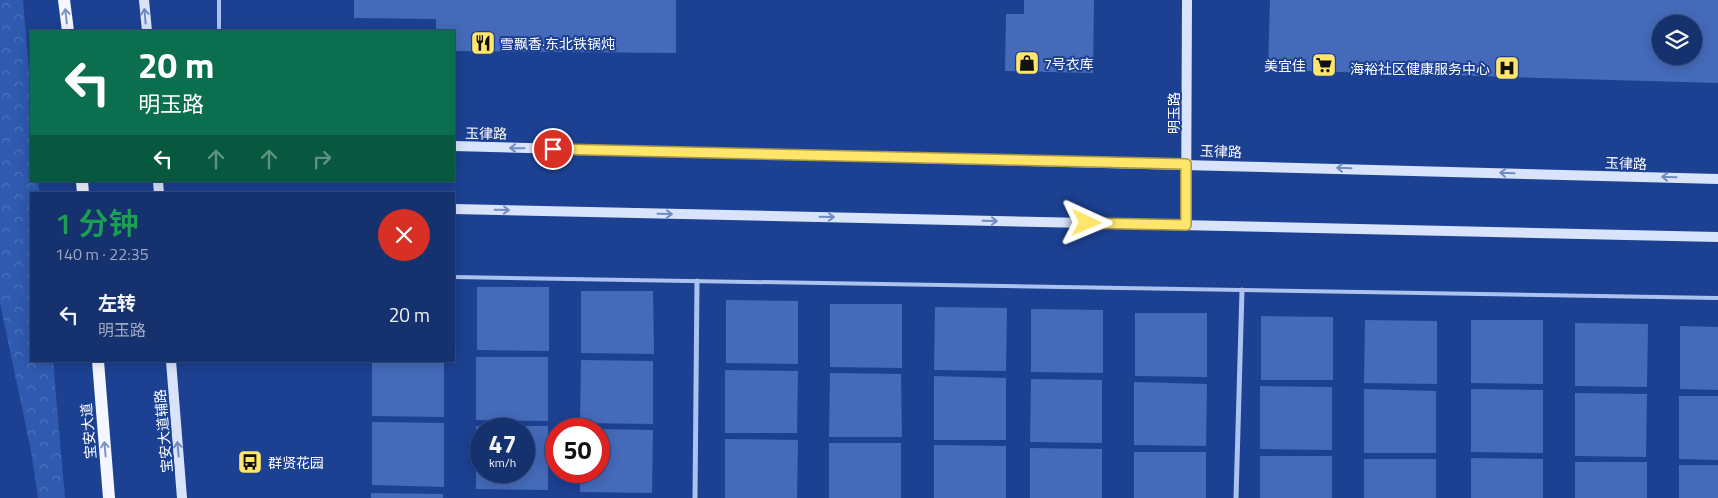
<!DOCTYPE html>
<html lang="zh">
<meta charset="utf-8">
<style>
:root{--surface:#15316e;--page:#223d76;--text:#f1f3f6;--muted:#9da9c2;--line:#344c81}
body{margin:0;font-family:"Titillium Web","Noto Sans SC",sans-serif;background:var(--page);color:var(--text);height:100vh;display:flex;flex-direction:column;font-size:19px;white-space:nowrap}
*{box-sizing:border-box;margin:0}
p{font-size:16px;color:var(--muted)}
.icon{flex:none;width:28px;height:28px;fill:none;stroke:currentColor;stroke-width:2;stroke-linecap:round;stroke-linejoin:round}
.map{position:relative;flex:1;overflow:hidden}
.details{position:absolute;left:30px;top:192px;width:425px;height:170px;display:flex;flex-direction:column;background:var(--surface);border-radius:0px;box-shadow:0 2px 12px #0003,0 0 0 1px var(--line)}
.details>*{flex:none}
.top-card{position:absolute;left:30px;top:30px;width:425px;height:152px;border-radius:0px;box-shadow:0 2px 12px #0003,0 0 0 1px var(--line);background:#0b6e4f;color:#fff;overflow:hidden}
.tools{position:absolute;left:1652px;top:15px;display:grid;gap:10px}
.tools a{display:grid;place-items:center;width:50px;height:50px;border-radius:50%;background:var(--surface);box-shadow:0 2px 12px #0003,0 0 0 1px var(--line);font-size:25px}
.speed{position:absolute;left:470px;top:418px;display:flex;gap:10px;font-size:25px;font-weight:700;text-align:center}
.speed>*{display:grid;place-content:center;width:65px;height:65px;border-radius:50%;background:var(--surface);box-shadow:0 2px 12px #0003,0 0 0 1px var(--line);line-height:1}
.speed small{font-size:12px;font-weight:400}
.speed .limit{border:8px solid #d22;background:#fff;color:#111}
.pin{position:absolute;display:grid;place-items:center;width:42px;height:42px;color:#fff;margin:-21px;border:2px solid #fff;border-radius:50%;box-shadow:0 1px 5px #0007}
.me{position:absolute;width:55px;margin:-28px;rotate:91deg;stroke-linejoin:round;filter:drop-shadow(0 0 4px #0008)}
.turn{display:flex;align-items:center;gap:18px;height:105px;padding:0 25px;font-size:22px}
.turn .icon{width:65px;height:65px;stroke-width:2.5}
.turn b{display:block;font-size:35px;line-height:42px}
.lanes{display:flex;align-items:center;height:48px;padding:0 25px;background:#0003;justify-content:center;gap:25px;direction:ltr}
.lanes .off{opacity:.35}
.round{display:grid;place-items:center;flex:none;width:52px;height:52px;border-radius:26px;background:var(--page)}
.overview{display:flex;align-items:center;justify-content:space-between;height:85px;padding:0 25px}
h1{font-size:30px;font-weight:600;line-height:38px;color:#1e9e55}
ul{padding:0;list-style:none}
li{display:flex;align-items:center;gap:15px;height:75px;padding:0 25px}
li div{flex:1}
li b{display:block;font-size:19px}
li em{font-style:normal}
.map>svg:first-child{display:block}
.forest{fill:url(#forest-crowns)}
.building{fill:#446ab9;fill-rule:evenodd}
.lines{fill:none;stroke-linecap:round;stroke-linejoin:round}
.lane{stroke:#acc2ef;stroke-width:4}
.street{stroke:#acc2ef;stroke-width:5}
.secondary{stroke:#d9e4fa;stroke-width:10}
.primary{stroke:#f4f7ff;stroke-width:12}
.oneway{stroke:#7d93c3}
.oneway2{stroke:#718ac1}
.route-casing{stroke:#a69545;stroke-width:12}
.route{stroke:#ffe56a;stroke-width:9}
.labels{text-anchor:middle;dominant-baseline:central;stroke-width:4;stroke-linejoin:round;paint-order:stroke}
.poi-label{font-size:14px;fill:#fff;stroke:#1c4192;text-anchor:start}
.street-label{font-size:14px;fill:#fff;stroke:#1c4192}
</style>
<div class="map">
<svg width="1718" height="498" viewBox="0 0 1718 498">
<defs>
<pattern id="forest-crowns" width="20" height="18" patternUnits="userSpaceOnUse" patternTransform="scale(1.25)"><rect width="20" height="18" fill="#2f5ab0"/><path d="M2 6a3 3 0 1 1 6 0M12 15a3 3 0 1 1 6 0" fill="none" stroke="#4e73bc"/></pattern>
</defs>
<rect width="100%" height="100%" fill="#1c4192"/>
<path class="forest" d="M0,0H23L31,94V181H38L40,194H31V361H53L65,498H38L31,451L0,303Z"/>
<g class="building">
<path d="M354,0H676V53L454,51V31H436V19L354,18Z"/>
<path d="M1024,0H1094L1093,73L1005,71L1006,14H1024Z"/>
<path d="M1270,0H1718V83L1268,70ZM1661,24H1694V56H1661Z"/>
<path d="M477,287H549V351L477,350Z"/>
<path d="M581,291H653L654,354L581,353Z"/>
<path d="M726,300L798,301V364L726,363Z"/>
<path d="M830,304H902V368L830,367Z"/>
<path d="M935,307L1007,308L1006,371L934,370Z"/>
<path d="M1031,309L1103,310V373L1031,372Z"/>
<path d="M1135,313H1207V377L1135,376Z"/>
<path d="M1261,316L1333,317V380H1261Z"/>
<path d="M1365,320L1437,321V384L1364,383Z"/>
<path d="M1471,320H1543V384L1471,383Z"/>
<path d="M1575,323L1648,324L1647,387L1575,386Z"/>
<path d="M1680,326L1718,327V390L1680,389Z"/>
<path d="M476,357H548V421L476,420Z"/>
<path d="M581,360L653,361V424L580,423Z"/>
<path d="M372,361H444V417L372,416Z"/>
<path d="M725,370L798,371L797,433H725Z"/>
<path d="M830,373L901,374L902,437H829Z"/>
<path d="M934,376L1006,378V440H934Z"/>
<path d="M1031,379L1102,380V443L1030,442Z"/>
<path d="M1134,382L1207,384L1206,446L1134,445Z"/>
<path d="M1260,386L1332,387V450L1260,449Z"/>
<path d="M1364,389L1436,391V453H1364Z"/>
<path d="M1471,389L1543,390V453L1471,452Z"/>
<path d="M1575,393L1647,394L1646,457L1575,456Z"/>
<path d="M1679,396H1718V460L1679,459Z"/>
<path d="M372,422L444,423V487L372,485Z"/>
<path d="M476,426H548V490L476,489ZM481,429H524V471H481Z"/>
<path d="M599,429L653,430L652,493L580,492V471H599Z"/>
<path d="M725,439L798,440L797,498H725Z"/>
<rect x="829" y="443" width="72" height="55"/>
<path d="M934,445L1006,446V498H934Z"/>
<path d="M1030,448L1102,449V498H1030Z"/>
<rect x="1134" y="452" width="72" height="46"/>
<rect x="1260" y="456" width="72" height="42"/>
<path d="M1471,458L1543,459V498H1471Z"/>
<rect x="1364" y="459" width="72" height="39"/>
<rect x="1575" y="462" width="72" height="36"/>
<rect x="1679" y="465" width="39" height="33"/>
<path d="M371,493L443,494V498H371Z"/>
</g>
<g class="lines">
<g class="lane">
<path d="M219,0V31"/>
<path d="M454,277L1718,298"/>
</g>
<g class="street">
<path d="M695,498L697,281"/>
<path d="M1236,498L1242,290"/>
</g>
<g class="secondary">
<path d="M144,0L147,31"/>
<path d="M454,146L1718,179"/>
<path d="M158,181L159,194"/>
<path d="M454,209L1718,237"/>
<path d="M1186,225L1187,0"/>
<path d="M171,361L182,498"/>
</g>
<g class="primary">
<path d="M64,0L68,31"/>
<path d="M82,181L83,194"/>
<path d="M98,361L109,498"/>
</g>
</g>
<defs><path id="oneway-shaft" d="M-6 0H5M1.5-3L5.5 0L1.5 3" fill="none" stroke-width="1.6" stroke-linecap="round" stroke-linejoin="round" transform="scale(1.25)"/></defs>
<g class="oneway">
<use href="#oneway-shaft" transform="translate(66 16) rotate(-96)"/>
<use href="#oneway-shaft" transform="translate(105 449) rotate(-95)"/>
</g>
<g class="oneway2">
<use href="#oneway-shaft" transform="translate(145 16) rotate(-95)"/>
<use href="#oneway-shaft" transform="translate(517 148) rotate(-179)"/>
<use href="#oneway-shaft" transform="translate(1344 168) rotate(-178)"/>
<use href="#oneway-shaft" transform="translate(1507 173) rotate(-178)"/>
<use href="#oneway-shaft" transform="translate(1669 177) rotate(-178)"/>
<use href="#oneway-shaft" transform="translate(502 210) rotate(1)"/>
<use href="#oneway-shaft" transform="translate(665 214) rotate(1)"/>
<use href="#oneway-shaft" transform="translate(827 217) rotate(1)"/>
<use href="#oneway-shaft" transform="translate(990 221) rotate(1)"/>
<use href="#oneway-shaft" transform="translate(178 449) rotate(-95)"/>
</g>
<g class="lines">
<defs>
<path id="route" d="M553,149L1186,164V225L1087,223"/>
</defs>
<use href="#route" class="route-casing"/>
<use href="#route" class="route"/>
</g>
<defs>
<symbol id="restaurant-square" viewBox="-11 -11 22 22"><rect x="-9" y="-9" width="18" height="18" rx="4" fill="#ffe56a" stroke="#1c4192"/><path d="M-5-6h1v4h1v-4h1v4h1v-4h1v5L-1.5 .5V6h-2V.5L-5-1ZM5-6V6H3V1.5H1.5Q1.5-4 5-6Z" fill="#111"/></symbol>
<symbol id="shop-square" viewBox="-11 -11 22 22"><rect x="-9" y="-9" width="18" height="18" rx="4" fill="#ffe56a" stroke="#1c4192"/><path d="M-5-2.5h2.3a2.7 3.5 0 0 1 5.4 0H5L5.5 6h-11ZM-1.5-2.5h3a1.5 2.3 0 0 0-3 0Z" fill="#111"/></symbol>
<symbol id="supermarket-square" viewBox="-11 -11 22 22"><rect x="-9" y="-9" width="18" height="18" rx="4" fill="#ffe56a" stroke="#1c4192"/><path d="M-6-5.5h2.5l.6 2H6L4.5 2H-2.5L-4.4-4H-6ZM-1.5 3.2a1.3 1.3 0 1 0 .1 0ZM3 3.2a1.3 1.3 0 1 0 .1 0Z" fill="#111"/></symbol>
<symbol id="hospital-square" viewBox="-11 -11 22 22"><rect x="-9" y="-9" width="18" height="18" rx="4" fill="#ffe56a" stroke="#1c4192"/><path d="M-5-5h3v3.5h4V-5h3V5h-3V1.5h-4V5h-3Z" fill="#111"/></symbol>
<symbol id="bus-square" viewBox="-11 -11 22 22"><rect x="-9" y="-9" width="18" height="18" rx="4" fill="#ffe56a" stroke="#1c4192"/><path d="M-5-6H5V4H4V6H2V4H-2V6H-4V4H-5ZM-3.5-4V0h7V-4ZM-3.5 1.2v1.5H-2V1.2ZM2 1.2v1.5H3.5V1.2Z" fill="#111"/></symbol>
</defs>
<g fill-rule="evenodd">
<use href="#restaurant-square" x="469" y="29" width="28" height="28"/>
<use href="#shop-square" x="1013" y="49" width="28" height="28"/>
<use href="#supermarket-square" x="1310" y="51" width="28" height="28"/>
<use href="#hospital-square" x="1493" y="54" width="28" height="28"/>
<use href="#bus-square" x="236" y="448" width="28" height="28"/>
</g>
<g class="labels">
<g class="poi-label">
<text x="500" y="43">雪飘香·东北铁锅炖</text>
<text x="1044" y="63">7号衣库</text>
<text x="1306" y="65" text-anchor="end">美宜佳</text>
<text x="1490" y="68" text-anchor="end">海裕社区健康服务中心</text>
<text x="268" y="462">群贤花园</text>
</g>
<g class="street-label">
<text transform="translate(1173 113) rotate(-90)">明玉路</text>
<text transform="translate(486 133) rotate(1)">玉律路</text>
<text transform="translate(1221 151) rotate(2)">玉律路</text>
<text transform="translate(1626 163) rotate(2)">玉律路</text>
<text transform="translate(88 431) rotate(-95)">宝安大道</text>
<text transform="translate(163 431) rotate(-95)">宝安大道辅路</text>
</g>
</g>
</svg>
<div class="tools">
<a><svg class="icon" aria-label="layers" viewBox="0 0 24 24"><path d="M12 4l9 5-9 5-9-5zM3 14l9 5 9-5"/></svg></a>
</div>
<div class="speed"><div>47<small>km/h</small></div><div class="limit">50</div></div>
<div class="pin" style="left:553px;top:149px;background:#d93025"><svg class="icon" aria-label="arrive" viewBox="0 0 24 24"><path d="M6 21V4h12l-3 4 3 4H6"/></svg></div>
<svg class="me" style="left:1087px;top:223px" viewBox="-20 -20 40 40"><path d="M0-17L14 15 0 8-14 15z" fill="#ffe56a" stroke="#fff" stroke-width="4"/></svg>
<div class="top-card">
<div class="turn"><svg class="icon" aria-label="left" viewBox="0 0 24 24"><path d="M17 20v-9H6M10 6l-5 5 5 5"/></svg><div><b>20 m</b>明玉路</div></div>
<div class="lanes"><svg class="icon" aria-label="left" viewBox="0 0 24 24"><path d="M17 20v-9H6M10 6l-5 5 5 5"/></svg><svg class="icon off" aria-label="ahead" viewBox="0 0 24 24"><path d="M12 20V5M6 11l6-6 6 6"/></svg><svg class="icon off" aria-label="ahead" viewBox="0 0 24 24"><path d="M12 20V5M6 11l6-6 6 6"/></svg><svg class="icon off" aria-label="right" viewBox="0 0 24 24"><path d="M7 20v-9h11M14 6l5 5-5 5"/></svg></div>
</div>
<section class="details">
<div class="overview"><div><h1>1 分钟</h1><p>140 m · 22:35</p></div><a class="round" style="background:#d93025;color:#fff"><svg class="icon" aria-label="close" viewBox="0 0 24 24"><path d="M6 6l12 12M18 6L6 18"/></svg></a></div>
<ul>
<li><svg class="icon" aria-label="left" viewBox="0 0 24 24"><path d="M17 20v-9H6M10 6l-5 5 5 5"/></svg><div><b>左转</b><p>明玉路</p></div><em>20 m</em></li>
</ul>
</section>
</div>
